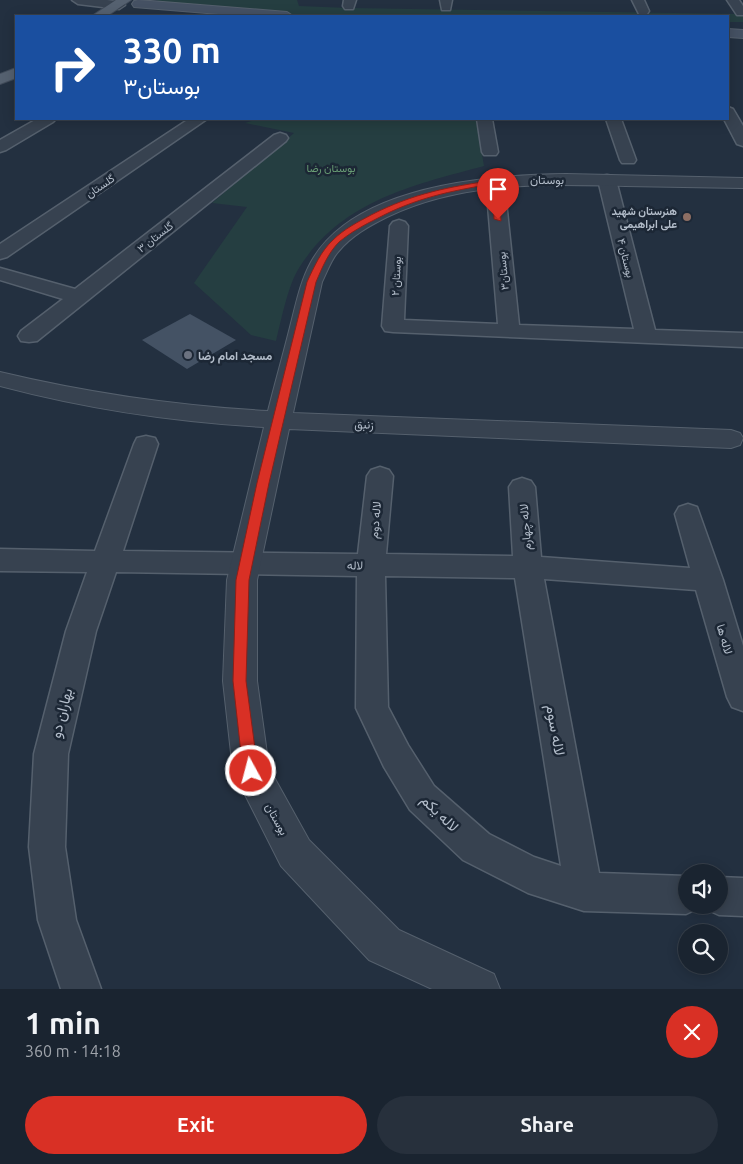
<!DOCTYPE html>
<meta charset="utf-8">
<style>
:root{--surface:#1a2430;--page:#27303c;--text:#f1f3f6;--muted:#9fa4ab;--line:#38414c;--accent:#d93025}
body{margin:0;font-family:Ubuntu,Vazirmatn,sans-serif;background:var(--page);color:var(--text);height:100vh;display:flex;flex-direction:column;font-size:19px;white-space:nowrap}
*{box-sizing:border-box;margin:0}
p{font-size:16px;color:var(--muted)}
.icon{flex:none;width:28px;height:28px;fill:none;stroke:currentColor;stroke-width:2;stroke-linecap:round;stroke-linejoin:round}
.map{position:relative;height:989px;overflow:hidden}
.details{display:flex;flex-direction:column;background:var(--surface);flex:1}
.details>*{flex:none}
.banner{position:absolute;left:15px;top:15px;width:714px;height:105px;border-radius:0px;box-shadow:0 2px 12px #0003,0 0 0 1px var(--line);background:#1a4fa0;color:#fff;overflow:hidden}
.fabs{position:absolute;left:678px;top:864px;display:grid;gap:10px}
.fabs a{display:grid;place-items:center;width:50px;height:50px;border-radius:50%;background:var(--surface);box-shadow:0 2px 12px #0003,0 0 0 1px var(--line);font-size:25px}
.pin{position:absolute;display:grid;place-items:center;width:42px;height:42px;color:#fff;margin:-51px -21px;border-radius:50% 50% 50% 0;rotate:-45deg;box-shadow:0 0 5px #0007}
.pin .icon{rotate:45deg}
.me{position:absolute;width:55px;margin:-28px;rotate:353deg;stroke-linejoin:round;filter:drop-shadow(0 0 4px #0008)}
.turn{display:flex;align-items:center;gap:18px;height:105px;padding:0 25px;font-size:22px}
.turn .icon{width:65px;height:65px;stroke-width:2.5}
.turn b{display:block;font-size:35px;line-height:42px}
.round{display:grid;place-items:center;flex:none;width:52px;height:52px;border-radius:26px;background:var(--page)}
.headline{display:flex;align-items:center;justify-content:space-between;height:85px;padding:0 25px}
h1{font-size:30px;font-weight:600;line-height:38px}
.action{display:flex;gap:10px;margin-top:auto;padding:10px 25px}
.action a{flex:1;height:58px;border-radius:30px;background:var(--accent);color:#fff;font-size:20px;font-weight:600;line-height:58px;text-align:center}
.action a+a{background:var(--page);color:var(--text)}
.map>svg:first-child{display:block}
.green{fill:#253e41}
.building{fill:#445264}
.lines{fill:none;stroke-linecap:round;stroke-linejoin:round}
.minor-casing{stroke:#55606d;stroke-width:3}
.tertiary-casing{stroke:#55606d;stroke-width:2}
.secondary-casing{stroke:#55606d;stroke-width:2}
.primary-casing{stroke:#404b59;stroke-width:2}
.minor{fill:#374250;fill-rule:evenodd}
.tertiary{fill:#374250;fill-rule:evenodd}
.secondary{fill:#455163;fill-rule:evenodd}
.primary{fill:#556170;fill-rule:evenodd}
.route{fill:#d93025;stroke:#8d1f18}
.education-dot{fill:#8d6e63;stroke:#1c2735;stroke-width:2}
.worship-dot{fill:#6b7280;stroke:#1c2735;stroke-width:2}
.labels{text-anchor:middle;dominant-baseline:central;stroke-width:5;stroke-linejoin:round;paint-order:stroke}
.far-park-label{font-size:11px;fill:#699d74;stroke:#1c2735}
.far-street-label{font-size:11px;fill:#b3bdca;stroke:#1c2735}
.far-poi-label{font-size:11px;font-weight:bold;fill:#b3bdca;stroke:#1c2735;text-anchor:end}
.street-label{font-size:12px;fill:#b3bdca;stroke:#1c2735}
.poi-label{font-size:12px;font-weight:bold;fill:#b3bdca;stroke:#1c2735;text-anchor:start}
.near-street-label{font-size:15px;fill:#b3bdca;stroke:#1c2735}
</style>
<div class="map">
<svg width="743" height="989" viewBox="0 0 743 989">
<rect width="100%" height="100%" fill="#233040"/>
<g class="green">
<path d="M158,0H297L299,6L347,8L743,14V22H728V16H324L269,13L156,2Z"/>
<path d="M258,119H476L484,166C413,185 341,201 299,268C288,285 281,321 276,341L251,335L194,283L247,207L212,203L294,133L245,123Z"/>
</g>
<path class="building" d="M190,314L236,340L187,369L142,340Z"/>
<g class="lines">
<defs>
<g id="minor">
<path d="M72,0H107L123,2L125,5L119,9L78,4Z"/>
<path d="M344,0H356L353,9H345L343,6Z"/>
<path d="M440,0H452L450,10H442Z"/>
<path d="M632,0H644L649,11L647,14H639Z"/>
<path d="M727,0H739L743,6V15H737Z"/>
<path d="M728,107L733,109L743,126V146L737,144L724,119H728Z"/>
<path d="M37,119H56L53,122L6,150L0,152V140Z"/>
<path d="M189,119H207L7,257L0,259V244Z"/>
<path d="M477,119H492L498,152L496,155H484L482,152Z"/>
<path d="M606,119H621L636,160L634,163H622L620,160Z"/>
<path d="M280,133L286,135L288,138L286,141L37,341L29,342L21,341L18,336L21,331L63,299L0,280V268L75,289L274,135Z"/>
<path d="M607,175L613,176L616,180L655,330L743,333V347L393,332L385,331L382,326L390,226L393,222L399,220L405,222L408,226L404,320L498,324L486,182L489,178L495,177L501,178L504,182L519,325L634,329L598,180L601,176Z"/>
<path d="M146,436L155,438L158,444L123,551L358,554L367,476L371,470L380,467L389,470L393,476L386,554L513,556L509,487L513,481L522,478L531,481L535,487L541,557L690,568L675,514L679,507L688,504L697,507L723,580L743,646V711L732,707L727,697L696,590L544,579L599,873L686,876V905H701L699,908L686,914L584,911L528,893L463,860L410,810L384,767L356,708L357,576L116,572L96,631L68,754L65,847L76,920L101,989H61L38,920L29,847L34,754L66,631L87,572L0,571V549L95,551L134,444L137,438ZM385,576L515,578L561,866L534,857L489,834L434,786L408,745L388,707Z"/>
<path d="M719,877L743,878V916L719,915L706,909L704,905H719Z"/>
</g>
<path id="tertiary" d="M566,174L743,178V188C704,187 665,187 625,186C544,184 462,181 387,217C369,226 351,236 338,252C331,260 327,272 322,282L293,413L731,430L740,433L743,438L740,445L731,448L289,429L257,580V681L269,768L309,840L399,930L494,974L500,989H432L369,960L281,866L233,771L223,681L227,580L264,427C174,422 87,409 0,386V372C88,393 177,406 268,411C275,383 283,355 290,327C296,304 300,282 311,262C354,185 488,175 566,174Z"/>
<g id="secondary">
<path d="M138,0L287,12L293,16H243L134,7L132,4L134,1Z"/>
<path d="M728,29L743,30V38L728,37Z"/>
</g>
<g id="primary">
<path d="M116,0H131L107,16H92Z"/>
<path d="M16,68V78L0,84V74Z"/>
</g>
</defs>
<use href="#minor" class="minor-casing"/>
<use href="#tertiary" class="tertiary-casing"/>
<use href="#secondary" class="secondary-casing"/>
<use href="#primary" class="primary-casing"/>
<use href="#minor" class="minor"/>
<use href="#tertiary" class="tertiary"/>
<use href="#secondary" class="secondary"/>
<use href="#primary" class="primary"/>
</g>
<path class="route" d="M495,180L499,182L501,221L494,219L492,184C450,191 416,198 378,218C364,225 351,232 339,242C328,253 322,268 316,282L269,483L249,580L246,681L258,771L256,776L251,778L246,776L243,771L233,681L236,580L257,483L307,282C314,267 321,251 333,240C344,229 358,222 371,215C414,193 449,187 495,180Z"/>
<circle class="education-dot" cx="687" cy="217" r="5"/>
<circle class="worship-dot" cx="188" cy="355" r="5"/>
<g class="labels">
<g class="far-park-label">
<text x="331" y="168">بوستان رضا</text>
</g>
<g class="far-street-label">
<text transform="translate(100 186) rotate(-34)">گلستان</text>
<text transform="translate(155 237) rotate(-38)">گلستان ۳</text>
<text transform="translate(626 258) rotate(76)">بوستان ۴</text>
<text transform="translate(503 271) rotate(-95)">بوستان۳</text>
<text transform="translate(396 276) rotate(-87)">بوستان ۲</text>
</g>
<g class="far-poi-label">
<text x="677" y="211">هنرستان شهید<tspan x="677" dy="13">علی ابراهیمی</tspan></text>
</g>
<g class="street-label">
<text x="547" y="179">بوستان</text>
<text transform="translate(364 424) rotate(2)">زنبق</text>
<text transform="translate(375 520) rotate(-85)">لاله دوم</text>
<text transform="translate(525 527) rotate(-94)">لاله چهارم</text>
<text transform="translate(355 565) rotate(1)">لاله</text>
<text transform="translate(725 639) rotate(74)">لاله ها</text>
<text transform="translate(277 819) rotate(62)">بوستان</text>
</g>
<g class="poi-label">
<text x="198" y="355">مسجد امام رضا</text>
</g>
<g class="near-street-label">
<text transform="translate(61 713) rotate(-76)">بهاران دو</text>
<text transform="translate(556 730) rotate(80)">لاله سوم</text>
<text transform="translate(440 813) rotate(44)">لاله یکم</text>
</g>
</g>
</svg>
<div class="fabs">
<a><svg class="icon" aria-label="sound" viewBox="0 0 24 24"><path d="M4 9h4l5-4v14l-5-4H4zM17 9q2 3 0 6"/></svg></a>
<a><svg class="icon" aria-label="search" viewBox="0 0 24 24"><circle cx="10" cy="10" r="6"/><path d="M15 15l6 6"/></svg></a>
</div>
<div class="pin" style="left:498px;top:219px;background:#d93025"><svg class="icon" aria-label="arrive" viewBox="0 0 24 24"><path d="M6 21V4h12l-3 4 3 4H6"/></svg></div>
<svg class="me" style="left:251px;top:771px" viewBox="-20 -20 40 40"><circle r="17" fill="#d93025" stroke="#fff" stroke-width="3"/><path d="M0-11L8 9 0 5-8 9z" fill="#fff"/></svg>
<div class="banner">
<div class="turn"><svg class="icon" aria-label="right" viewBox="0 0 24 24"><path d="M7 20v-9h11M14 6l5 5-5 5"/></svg><div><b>330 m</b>بوستان۳</div></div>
</div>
</div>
<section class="details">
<div class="headline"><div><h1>1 min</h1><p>360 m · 14:18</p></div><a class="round" style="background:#d93025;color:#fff"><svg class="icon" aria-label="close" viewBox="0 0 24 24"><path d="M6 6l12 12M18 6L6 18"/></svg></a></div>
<div class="action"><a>Exit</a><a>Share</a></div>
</section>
